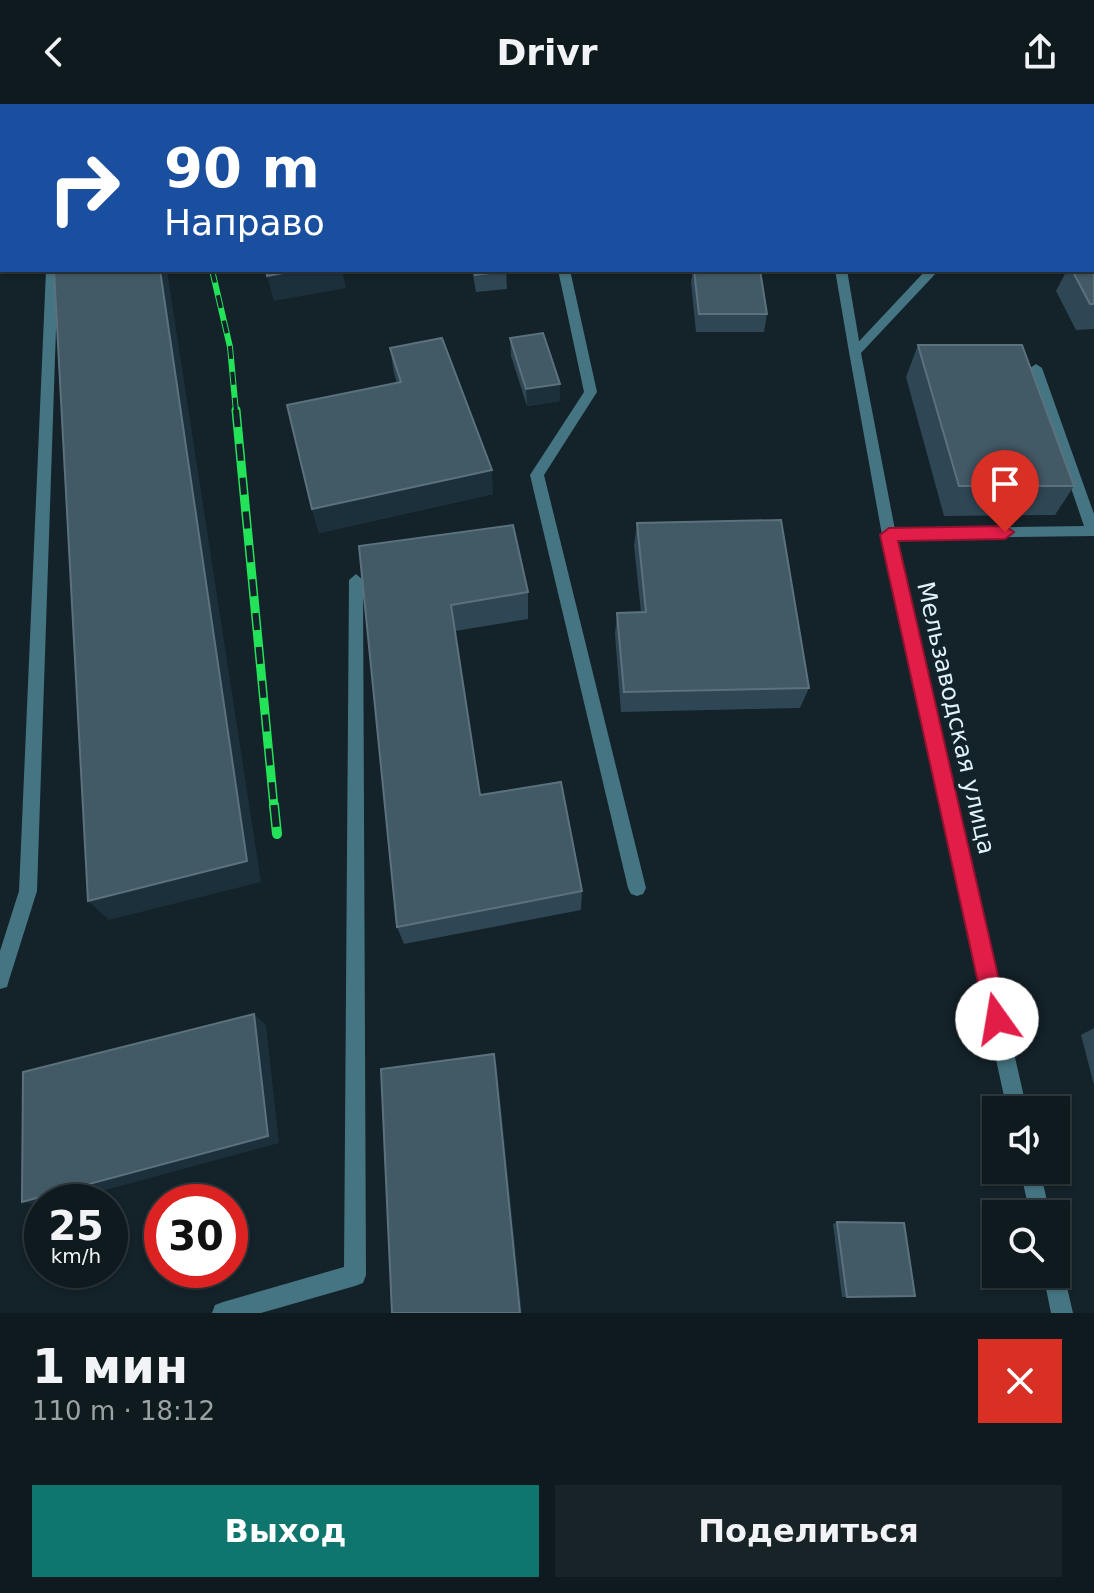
<!DOCTYPE html>
<html lang="ru">
<meta charset="utf-8">
<style>
:root{--surface:#0f1a1f;--page:#182328;--text:#f1f3f6;--muted:#9ba1a4;--line:#2f383d;--accent:#0f766e}
body{margin:0;font-family:"DejaVu Sans",sans-serif;background:var(--page);color:var(--text);height:100vh;display:flex;flex-direction:column;font-size:30px;white-space:nowrap}
*{box-sizing:border-box;margin:0}
p{font-size:26px;color:var(--muted)}
.icon{flex:none;width:44px;height:44px;fill:none;stroke:currentColor;stroke-width:2;stroke-linecap:round;stroke-linejoin:round}
.map{position:relative;height:1209px;overflow:hidden}
.drawer{display:flex;flex-direction:column;background:var(--surface);flex:1}
.drawer>*{flex:none}
.banner{position:absolute;left:0px;top:0px;width:1094px;height:168px;box-shadow:0 2px 6px #0004,0 0 0 2px var(--line);background:#1a4fa0;color:#fff;overflow:hidden}
.fabs{position:absolute;left:982px;top:992px;display:grid;gap:16px}
.fabs a{display:grid;place-items:center;width:88px;height:88px;border-radius:0px;background:var(--surface);box-shadow:0 2px 6px #0004,0 0 0 2px var(--line);font-size:40px}
.speed{position:absolute;left:24px;top:1080px;display:flex;gap:16px;font-size:40px;font-weight:700;text-align:center}
.speed>*{display:grid;place-content:center;width:104px;height:104px;border-radius:50%;background:var(--surface);box-shadow:0 2px 6px #0004,0 0 0 2px var(--line);line-height:1}
.speed small{font-size:20px;font-weight:400}
.speed .limit{border:12px solid #d22;background:#fff;color:#111}
.pin{position:absolute;display:grid;place-items:center;width:68px;height:68px;color:#fff;margin:-82px -34px;border-radius:50% 50% 50% 0;rotate:-45deg;box-shadow:0 0 8px #0007}
.pin .icon{rotate:45deg}
.me{position:absolute;width:88px;margin:-44px;rotate:347deg;stroke-linejoin:round;filter:drop-shadow(0 0 6px #0008)}
.turn{display:flex;align-items:center;gap:28px;height:168px;padding:0 32px;font-size:36px}
.turn .icon{width:104px;height:104px;stroke-width:2.5}
.turn b{display:block;font-size:56px;line-height:68px}
.round{display:grid;place-items:center;flex:none;width:84px;height:84px;border-radius:0px;background:var(--page)}
.overview{display:flex;align-items:center;justify-content:space-between;height:136px;padding:0 32px}
h1{font-size:48px;font-weight:800;line-height:60px}
.primary-button{display:flex;gap:16px;margin-top:auto;padding:16px 32px}
.primary-button a{flex:1;height:92px;border-radius:0px;background:var(--accent);color:#fff;font-size:32px;font-weight:800;line-height:92px;text-align:center}
.primary-button a+a{background:var(--page);color:var(--text)}
header{display:flex;justify-content:space-between;align-items:center;height:104px;padding:0 32px;background:var(--surface);font-size:36px;font-weight:800}
.map>svg:first-child{display:block}
.lines{fill:none;stroke-linecap:round;stroke-linejoin:round}
.lane{fill:#457582;fill-rule:evenodd}
.street{fill:#457582;fill-rule:evenodd}
.rail-far2-casing{stroke:#23e459;stroke-width:6}
.rail-far1-casing{stroke:#23e459;stroke-width:9}
.rail-casing{stroke:#23e459;stroke-width:10}
.rail-far2{stroke:#142229;stroke-width:4;stroke-dasharray:13;stroke-linecap:butt}
.rail-far1{stroke:#142229;stroke-width:6;stroke-dasharray:17;stroke-linecap:butt}
.rail{stroke:#142229;stroke-width:7;stroke-dasharray:22;stroke-linecap:butt}
.wall{fill:#2f4755}
.shaded-wall{fill:#1c303c}
.building{fill:#425966;stroke:#5b727e;stroke-width:2}
.route{fill:#e11d48;stroke:#92132f;stroke-width:2}
.labels{text-anchor:middle;dominant-baseline:central;stroke-width:8;stroke-linejoin:round;paint-order:stroke}
.street-label{font-size:24px;fill:#e0f3fb;stroke:#142229}
</style>
<header><svg class="icon" aria-label="back" viewBox="0 0 24 24"><path d="M15 5l-7 7 7 7"/></svg>Drivr<svg class="icon" aria-label="share" viewBox="0 0 24 24"><path d="M12 15V3M7 8l5-5 5 5M5 13v7h14v-7"/></svg></header>
<div class="map">
<svg width="1094" height="1209" viewBox="0 0 1094 1209">
<rect width="100%" height="100%" fill="#142229"/>
<g class="lines">
<g class="lane">
<path d="M19,0H32L33,2H20Z"/>
<path d="M212,0H224L225,2H213Z"/>
<path d="M832,0H842L843,2H833Z"/>
<path d="M46,166H58L37,787L9,876L7,883L0,885V847L19,787Z"/>
<path d="M558,166H570L597,288L544,371L646,784L643,790L637,792L631,790L628,784L530,371L584,288Z"/>
<path d="M835,166H847L861,248L855,252L849,248Z"/>
<path d="M1036,260L1042,264L1094,410V432L884,435L882,431L889,425L1084,422L1030,264Z"/>
<path d="M356,470L363,476L366,1171L363,1179L355,1182L261,1209H212L215,1201L223,1198L344,1163L349,476Z"/>
</g>
<g class="street">
<path d="M955,0H965L966,2H956Z"/>
<path d="M926,166H939L861,249L896,431L1027,1006H1007L882,431L849,248Z"/>
<path d="M1020,1066H1040L1050,1110H1030Z"/>
<path d="M1056,1160L1062,1162L1073,1209H1051L1043,1170H1056Z"/>
</g>
<defs>
<path id="rail-far2" d="M212,166L230,243L236,308"/>
<path id="rail-far1" d="M236,306L274,703"/>
<path id="rail" d="M274,701L277,730"/>
</defs>
<use href="#rail-far2" class="rail-far2-casing"/>
<use href="#rail-far1" class="rail-far1-casing"/>
<use href="#rail" class="rail-casing"/>
<use href="#rail-far2" class="rail-far2"/>
<use href="#rail-far1" class="rail-far1"/>
<use href="#rail" class="rail"/>
</g>
<g class="wall">
<path d="M1094,160V225L1076,226L1056,187L1067,166H1092Z"/>
<path d="M472,166H506L507,185L476,188Z"/>
<path d="M693,166H760L767,210L764,228H696L691,178Z"/>
<path d="M510,234L560,280V297L527,302L511,252Z"/>
<path d="M918,241L1074,382L1055,411L944,412L906,273Z"/>
<path d="M390,244L493,390L319,429L312,405L397,279L394,269Z"/>
<path d="M637,419L809,584L800,604L621,608L615,530L617,509L641,508L634,442Z"/>
<path d="M359,442L528,488V515L455,527L480,691L582,787L581,806L404,840L397,823Z"/>
<path d="M1094,924V981L1081,931Z"/>
<path d="M837,1118L915,1192L842,1193L833,1120Z"/>
</g>
<g class="shaded-wall">
<path d="M160,166H167L261,778L109,816L88,797Z"/>
<path d="M298,166H342L346,184L274,197L267,172Z"/>
<path d="M560,280V297L527,302L526,285Z"/>
<path d="M492,366L493,390L319,429L312,405Z"/>
<path d="M254,910L266,921L279,1039L61,1098H42V1102L22,1098Z"/>
<path d="M494,950L497,963L522,1209H520Z"/>
</g>
<g class="building">
<path d="M456,0H696L709,2H455Z"/>
<path d="M1092,160H1094V200H1090L1072,166H1092Z"/>
<path d="M54,166H160L247,757L88,797Z"/>
<path d="M266,166H298L267,172Z"/>
<path d="M474,166H506L507,167L475,171Z"/>
<path d="M694,166H760L767,210H699Z"/>
<path d="M543,229L560,280L526,285L510,234Z"/>
<path d="M442,234L492,366L312,405L287,301L401,278L390,244Z"/>
<path d="M918,241H1022L1074,382H959Z"/>
<path d="M781,416L809,584L624,588L617,509L646,508L637,419Z"/>
<path d="M513,421L528,488L451,501L480,691L561,678L582,787L397,823L359,442Z"/>
<path d="M254,910L268,1032L22,1098L23,968Z"/>
<path d="M494,950L520,1209H392L381,965Z"/>
<path d="M837,1118L904,1119L915,1192L847,1193Z"/>
</g>
<path class="route" d="M1005,422L1014,428L1005,435L898,437L1008,915L1004,923L997,926L989,923L986,915L880,431L889,424Z"/>
<g class="labels">
<g class="street-label">
<text transform="translate(956 614) rotate(77)">Мельзаводская улица</text>
</g>
</g>
</svg>
<div class="fabs">
<a><svg class="icon" aria-label="sound" viewBox="0 0 24 24"><path d="M4 9h4l5-4v14l-5-4H4zM17 9q2 3 0 6"/></svg></a>
<a><svg class="icon" aria-label="search" viewBox="0 0 24 24"><circle cx="10" cy="10" r="6"/><path d="M15 15l6 6"/></svg></a>
</div>
<div class="speed"><div>25<small>km/h</small></div><div class="limit">30</div></div>
<div class="pin" style="left:1005px;top:428px;background:#d93025"><svg class="icon" aria-label="arrive" viewBox="0 0 24 24"><path d="M6 21V4h12l-3 4 3 4H6"/></svg></div>
<svg class="me" style="left:997px;top:915px" viewBox="-20 -20 40 40"><circle r="19" fill="#fff"/><path d="M0-13L10 11 0 6-10 11z" fill="#e11d48"/></svg>
<div class="banner">
<div class="turn"><svg class="icon" aria-label="right" viewBox="0 0 24 24"><path d="M7 20v-9h11M14 6l5 5-5 5"/></svg><div><b>90 m</b>Направо</div></div>
</div>
</div>
<section class="drawer">
<div class="overview"><div><h1>1 мин</h1><p>110 m · 18:12</p></div><a class="round" style="background:#d93025;color:#fff"><svg class="icon" aria-label="close" viewBox="0 0 24 24"><path d="M6 6l12 12M18 6L6 18"/></svg></a></div>
<div class="primary-button"><a>Выход</a><a>Поделиться</a></div>
</section>
